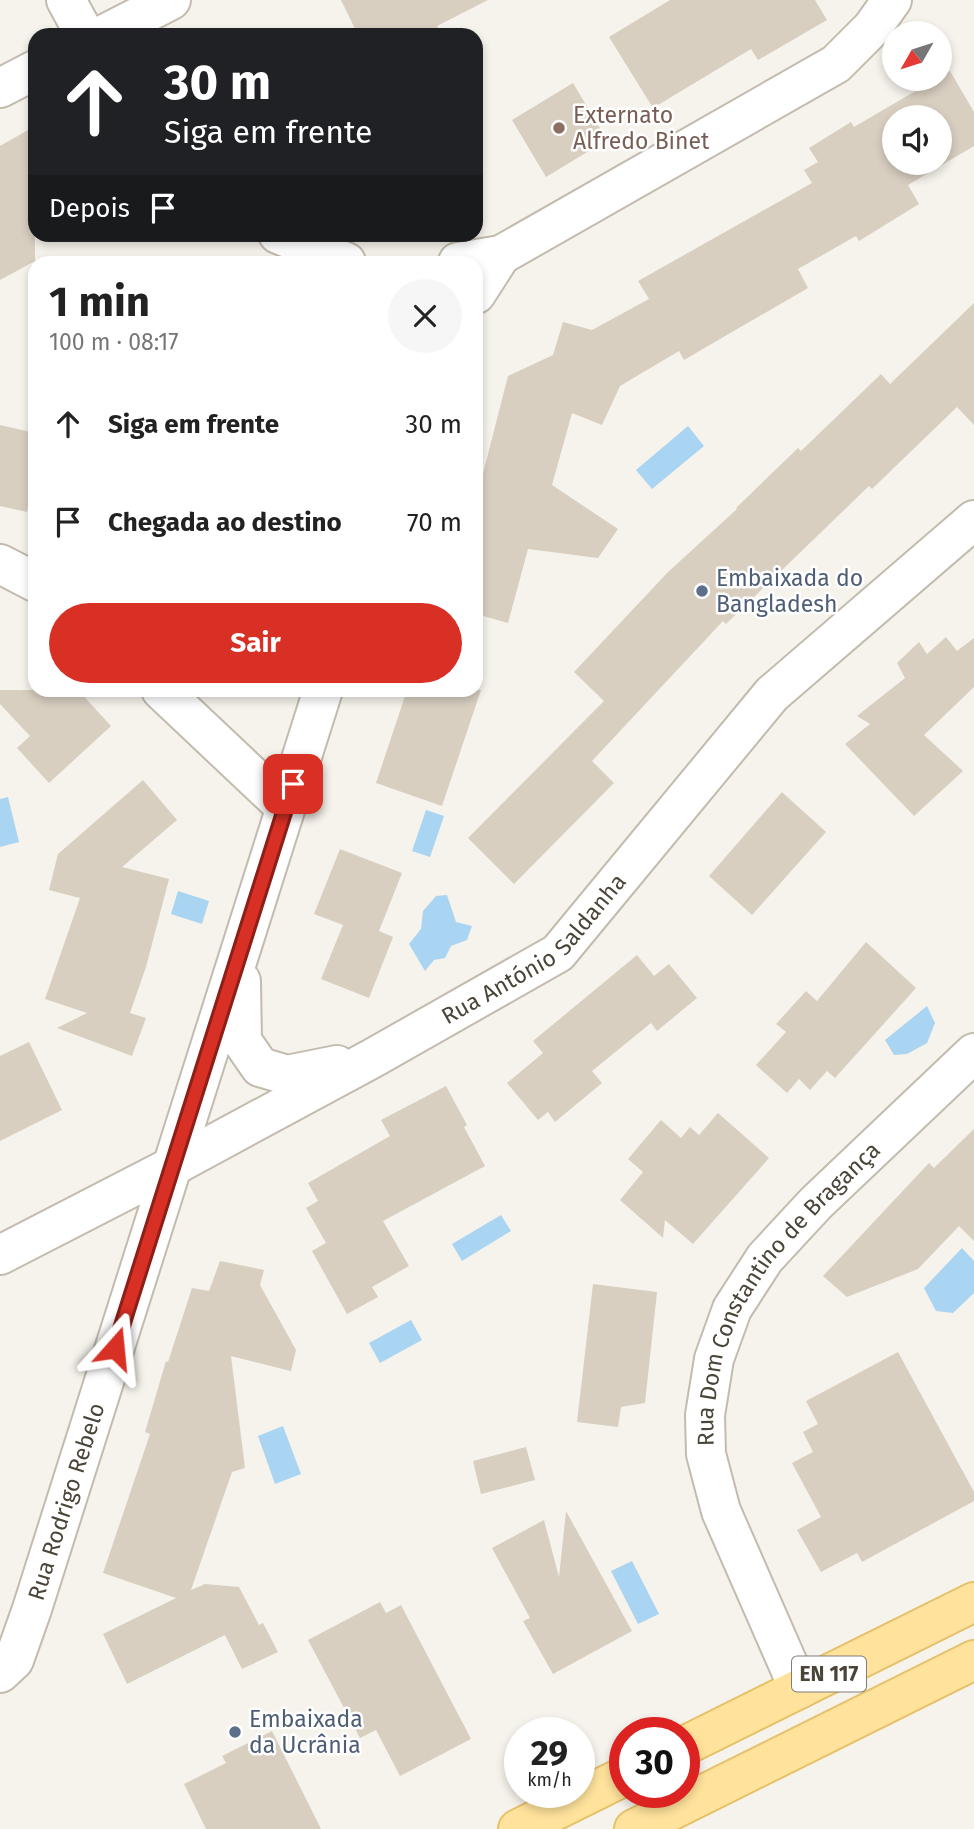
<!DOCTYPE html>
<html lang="pt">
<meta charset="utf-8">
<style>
:root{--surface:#fff;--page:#f6f6f6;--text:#222;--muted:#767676;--accent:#d93025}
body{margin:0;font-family:"Fira Sans",sans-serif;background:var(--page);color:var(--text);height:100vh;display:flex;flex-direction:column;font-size:26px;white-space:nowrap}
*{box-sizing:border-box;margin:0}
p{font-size:23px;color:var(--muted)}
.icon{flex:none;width:38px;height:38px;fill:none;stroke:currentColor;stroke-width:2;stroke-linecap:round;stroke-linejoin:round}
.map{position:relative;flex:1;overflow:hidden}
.side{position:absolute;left:28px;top:256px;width:455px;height:441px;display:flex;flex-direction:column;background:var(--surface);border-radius:21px;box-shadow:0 4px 10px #0003}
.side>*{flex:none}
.guide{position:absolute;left:28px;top:28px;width:455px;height:214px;border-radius:21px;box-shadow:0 4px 10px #0003;background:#202124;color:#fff;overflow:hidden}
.needle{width:46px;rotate:231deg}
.buttons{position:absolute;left:882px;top:21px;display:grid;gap:14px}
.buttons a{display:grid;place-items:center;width:70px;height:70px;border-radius:50%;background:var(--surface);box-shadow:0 4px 10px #0003;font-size:35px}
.speed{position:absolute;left:504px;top:1717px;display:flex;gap:14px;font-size:35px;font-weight:700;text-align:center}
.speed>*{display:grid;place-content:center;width:91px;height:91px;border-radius:50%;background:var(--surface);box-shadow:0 4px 10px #0003;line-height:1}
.speed small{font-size:18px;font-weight:400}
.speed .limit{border:10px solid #d22;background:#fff;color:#111}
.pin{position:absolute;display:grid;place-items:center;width:60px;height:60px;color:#fff;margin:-30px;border-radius:14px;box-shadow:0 4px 10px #0006}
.me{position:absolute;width:77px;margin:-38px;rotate:18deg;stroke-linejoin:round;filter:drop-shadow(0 0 5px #0008)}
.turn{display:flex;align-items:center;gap:24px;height:147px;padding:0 21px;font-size:32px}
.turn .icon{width:91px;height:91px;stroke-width:2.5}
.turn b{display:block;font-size:49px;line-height:60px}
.then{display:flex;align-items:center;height:66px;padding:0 21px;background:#0003;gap:14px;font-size:26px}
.round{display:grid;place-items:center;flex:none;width:74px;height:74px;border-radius:37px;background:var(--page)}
.headline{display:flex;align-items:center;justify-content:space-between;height:119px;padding:0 21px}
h1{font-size:42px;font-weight:700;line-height:52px}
.action{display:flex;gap:14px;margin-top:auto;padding:14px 21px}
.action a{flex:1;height:80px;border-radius:42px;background:var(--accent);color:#fff;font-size:28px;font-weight:700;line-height:80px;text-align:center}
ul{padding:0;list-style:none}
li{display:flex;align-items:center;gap:21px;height:98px;padding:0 21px}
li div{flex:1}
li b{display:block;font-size:26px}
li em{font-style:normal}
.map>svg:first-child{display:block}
.water{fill:#a9d4f2}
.building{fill:#d8cfc1;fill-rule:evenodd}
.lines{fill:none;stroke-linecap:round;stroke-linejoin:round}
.street-casing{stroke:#c2bbae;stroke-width:42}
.primary-casing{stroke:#e6c16a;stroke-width:42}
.street{stroke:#fff;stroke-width:38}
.primary{stroke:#ffe39c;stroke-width:38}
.route-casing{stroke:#8d1f18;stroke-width:18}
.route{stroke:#d93025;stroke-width:12}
.education-dot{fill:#8d6e63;stroke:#fff;stroke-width:2.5}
.service-dot{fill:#5c6f8a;stroke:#fff;stroke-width:2.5}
.labels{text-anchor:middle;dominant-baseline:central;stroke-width:5;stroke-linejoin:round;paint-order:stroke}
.shield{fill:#fff;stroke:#817c74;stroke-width:2}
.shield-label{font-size:21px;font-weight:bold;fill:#4b4439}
.education-label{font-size:23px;fill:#785e54;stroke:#fff;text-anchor:start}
.service-label{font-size:23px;fill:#4e5e75;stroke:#fff;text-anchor:start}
.street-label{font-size:23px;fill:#4b4439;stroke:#fff}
</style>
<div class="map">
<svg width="974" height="1829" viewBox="0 0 974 1829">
<rect width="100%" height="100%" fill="#f6f3ec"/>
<g class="water">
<path d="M688,426L704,446L652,489L636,470Z"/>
<path d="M8,797L19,842L0,847V799Z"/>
<path d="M426,810L444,816L430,857L412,851Z"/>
<path d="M178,891L209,901L202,924L171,914Z"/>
<path d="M447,895L456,922L472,926L467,940L451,946L445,958L434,960L425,971L409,944L421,929L423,911L436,896Z"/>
<path d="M927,1006L935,1023L927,1043L907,1054L894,1055L885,1040Z"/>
<path d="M501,1215L511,1231L462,1261L452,1244Z"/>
<path d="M962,1248L974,1261V1293L953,1313L936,1311L924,1288Z"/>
<path d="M411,1320L422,1340L380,1363L369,1343Z"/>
<path d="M283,1426L301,1474L275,1484L258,1436Z"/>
<path d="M632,1561L659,1614L638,1624L611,1571Z"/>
</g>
<g class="building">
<path d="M341,0H488L437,26L442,35H358Z"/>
<path d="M670,0H815L827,20L758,60L751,49L653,108L609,37Z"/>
<path d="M950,71L974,112V146L908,185L919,204L859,241L856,236L798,269L808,288L684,360L679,351L620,386L602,425L572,413L552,485L618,529L598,558L528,549L508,623L476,614V501L508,376L553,355L563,322L592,330L649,299L638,281L812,183L804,170L818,162L809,148L851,122L854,127L936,79H940V76ZM894,117H940V163H894Z"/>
<path d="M573,83L607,140L546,177L512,120Z"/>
<path d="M35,126V261L0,280V146Z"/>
<path d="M974,303V425L957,407L872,489L869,486L726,624L723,621L592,761L614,783L514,884L468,838L604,701L574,672L668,572L737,509L736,508L798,448L801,451L881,374L890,384Z"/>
<path d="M0,425L35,433V473L27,512L0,506Z"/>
<path d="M946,637L957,651L974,638V687L924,735L963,771L914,816L845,744L870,724L857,716L905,678L897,663L919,642L927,654Z"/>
<path d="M0,690H78L111,726L49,783L17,748L30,736L0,704Z"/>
<path d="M407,690H481L442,806L376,783Z"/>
<path d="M143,780L177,820L122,867L169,879L146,967L130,1013L146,1018L132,1056L57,1028L87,1013L45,999L80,898L49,890L58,854Z"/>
<path d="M782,792L826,832L752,915L709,876Z"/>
<path d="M340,849L402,873L379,931L393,937L369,998L321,979L343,925L314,914Z"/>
<path d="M866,942L916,988L835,1078L827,1071L810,1090L799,1079L787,1093L756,1065L786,1032L776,1024L806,991L817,1001Z"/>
<path d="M637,955L654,976L669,964L697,998L657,1031L651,1023L592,1071L602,1083L555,1122L548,1112L538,1120L507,1083L543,1053L533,1041Z"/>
<path d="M29,1042L62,1110L0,1141V1056Z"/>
<path d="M446,1086L467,1125L464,1127L485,1166L383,1221L409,1266L372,1287L378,1297L347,1314L312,1251L326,1243L306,1208L318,1201L308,1183L390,1136L381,1120Z"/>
<path d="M718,1113L769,1158L693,1244L665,1220L663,1238L620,1200L643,1172L628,1159L661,1120L681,1138L690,1127L699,1135Z"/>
<path d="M974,1129V1241L959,1226L918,1269L847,1297L823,1276L929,1163L934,1168Z"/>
<path d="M220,1261L264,1270L260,1285L296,1350L291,1371L231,1356L245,1468L232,1472L191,1590L205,1584L239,1587L259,1625L263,1623L278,1652L242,1669L225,1635L127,1684L103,1634L176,1598L103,1573L150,1434L145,1432L166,1361L168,1362L192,1288L209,1291Z"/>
<path d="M593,1284L657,1292L645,1403L621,1407L618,1427L577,1422Z"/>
<path d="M898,1352L974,1492V1501L862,1562L857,1553L821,1572L797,1530L821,1517L792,1463L813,1452L803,1432L818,1424L806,1401Z"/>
<path d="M526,1447L535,1480L481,1494L473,1461Z"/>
<path d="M566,1511L632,1631L553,1674L523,1621L530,1618L492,1548L544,1520L559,1577Z"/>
<path d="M380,1602L386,1613L401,1605L471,1739L400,1776L376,1730L360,1738L308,1640Z"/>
<path d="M272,1731L321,1829H206L184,1784L226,1763L222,1756Z"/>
</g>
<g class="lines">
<defs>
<g id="street">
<path d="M66,0L85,35"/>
<path d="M103,35L171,0"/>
<path d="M0,88L35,70"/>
<path d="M278,234L346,262"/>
<path d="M458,262L501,255"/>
<path d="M476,294L501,255L836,64L872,28L892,0"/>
<path d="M0,564L35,582"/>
<path d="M161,690L285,807"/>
<path d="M241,981L242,1041L260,1067L287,1075L337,1065"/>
<path id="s1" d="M0,1255L173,1166L373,1058L558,953L772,694L974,520"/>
<path id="s2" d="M0,1673L14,1660L32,1609L323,690"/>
<path id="s3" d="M799,1689L721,1511L706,1454L705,1415L714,1359L732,1309L765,1258L816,1203L974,1053"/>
</g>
<g id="primary">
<path d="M684,1746L974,1602"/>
<path d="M518,1829L625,1776"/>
<path d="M634,1829L974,1660"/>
</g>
</defs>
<use href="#street" class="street-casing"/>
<use href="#primary" class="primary-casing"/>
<use href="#street" class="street"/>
<use href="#primary" class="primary"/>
</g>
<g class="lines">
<defs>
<path id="route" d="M115,1348L293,784"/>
</defs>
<use href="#route" class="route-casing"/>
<use href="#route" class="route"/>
</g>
<circle class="education-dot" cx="559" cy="128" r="7"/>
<g class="service-dot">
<circle cx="702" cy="591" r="7"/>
<circle cx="235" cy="1732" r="7"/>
</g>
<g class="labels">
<rect class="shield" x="792" y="1656.5" width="74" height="35" rx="5"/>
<g class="shield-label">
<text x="829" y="1674">EN 117</text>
</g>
<g class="education-label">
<text x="573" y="115">Externato<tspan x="573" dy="26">Alfredo Binet</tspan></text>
</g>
<g class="service-label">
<text x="716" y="578">Embaixada do<tspan x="716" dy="26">Bangladesh</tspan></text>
<text x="249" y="1719">Embaixada<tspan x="249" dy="26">da Ucrânia</tspan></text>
</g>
<g class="street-label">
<text stroke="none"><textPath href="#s1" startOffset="618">Rua António Saldanha</textPath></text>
<text stroke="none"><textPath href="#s3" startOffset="441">Rua Dom Constantino de Bragança</textPath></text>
<text stroke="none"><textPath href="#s2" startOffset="186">Rua Rodrigo Rebelo</textPath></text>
</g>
</g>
</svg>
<div class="buttons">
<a><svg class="needle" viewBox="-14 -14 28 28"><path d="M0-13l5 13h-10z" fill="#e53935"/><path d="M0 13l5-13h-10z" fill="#767676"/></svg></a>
<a><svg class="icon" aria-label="sound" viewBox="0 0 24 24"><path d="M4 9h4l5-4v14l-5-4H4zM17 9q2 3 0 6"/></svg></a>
</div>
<div class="speed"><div>29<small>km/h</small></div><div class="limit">30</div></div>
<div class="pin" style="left:293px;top:784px;background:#d93025"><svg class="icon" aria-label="arrive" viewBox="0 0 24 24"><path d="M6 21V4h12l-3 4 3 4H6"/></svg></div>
<svg class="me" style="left:115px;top:1348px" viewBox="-20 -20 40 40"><path d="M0-17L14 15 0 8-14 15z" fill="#d93025" stroke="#fff" stroke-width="4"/></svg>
<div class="guide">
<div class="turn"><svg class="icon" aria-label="ahead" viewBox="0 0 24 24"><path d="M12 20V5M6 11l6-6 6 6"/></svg><div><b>30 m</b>Siga em frente</div></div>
<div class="then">Depois<svg class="icon" aria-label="arrive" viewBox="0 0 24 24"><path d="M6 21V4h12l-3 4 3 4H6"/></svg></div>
</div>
<section class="side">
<div class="headline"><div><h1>1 min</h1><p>100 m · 08:17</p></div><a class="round"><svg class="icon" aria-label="close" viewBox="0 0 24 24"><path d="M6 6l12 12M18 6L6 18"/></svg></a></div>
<ul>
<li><svg class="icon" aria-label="ahead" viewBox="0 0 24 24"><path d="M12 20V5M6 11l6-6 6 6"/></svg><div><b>Siga em frente</b></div><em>30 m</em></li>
<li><svg class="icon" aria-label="arrive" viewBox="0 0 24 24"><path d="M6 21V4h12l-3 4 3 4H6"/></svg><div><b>Chegada ao destino</b></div><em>70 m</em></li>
</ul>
<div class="action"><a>Sair</a></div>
</section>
</div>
